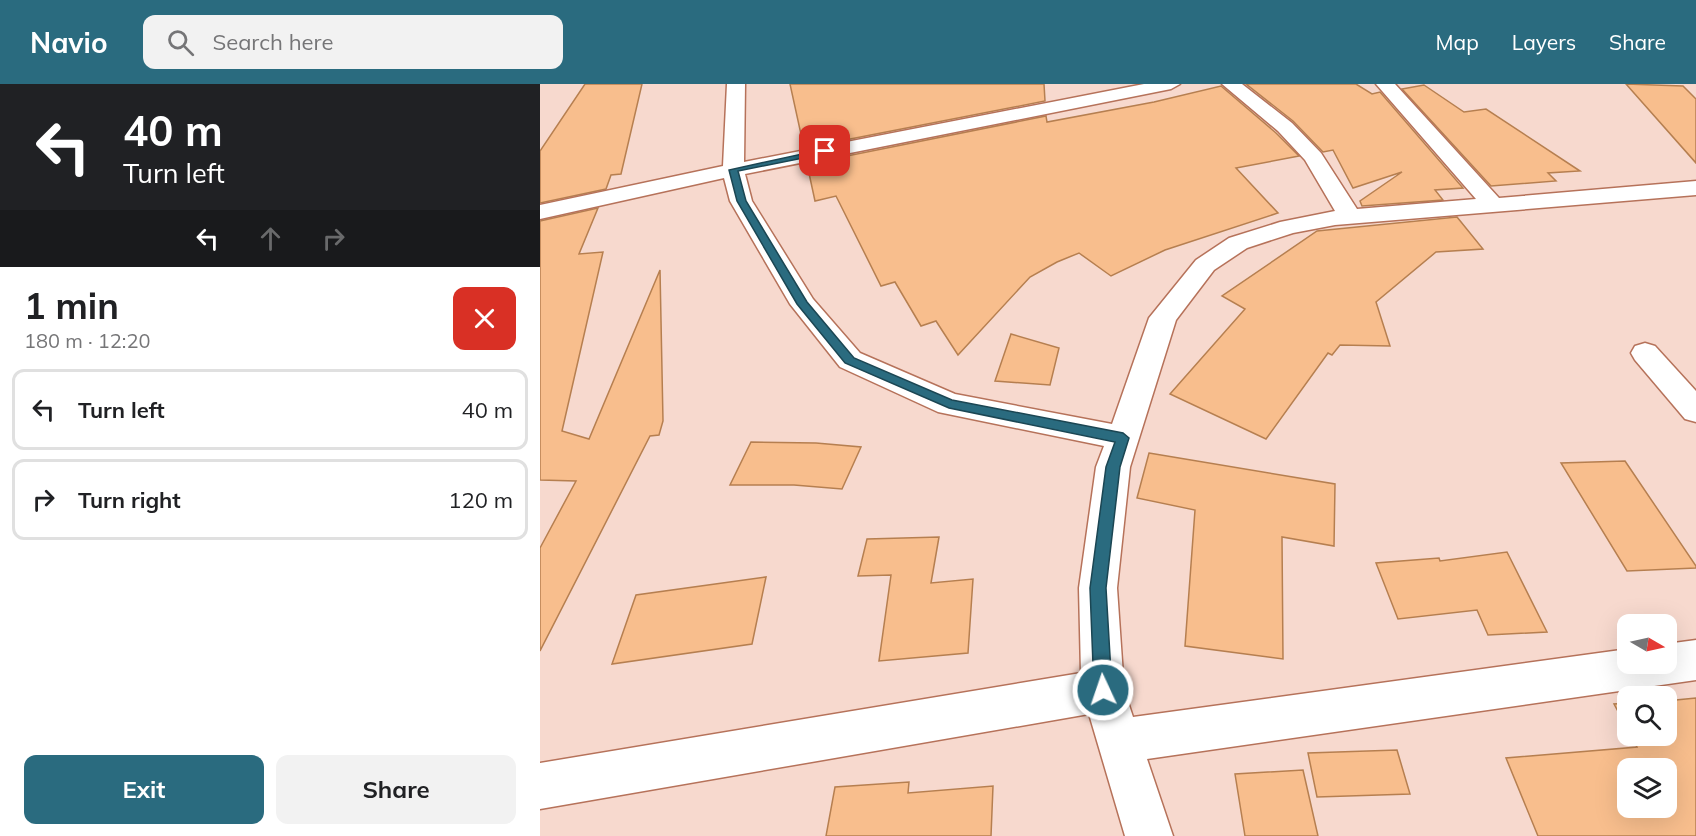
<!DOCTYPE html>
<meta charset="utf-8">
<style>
:root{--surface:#fff;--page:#f2f2f2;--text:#202124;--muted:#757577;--line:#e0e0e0;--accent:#2a6b7f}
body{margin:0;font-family:Mulish,sans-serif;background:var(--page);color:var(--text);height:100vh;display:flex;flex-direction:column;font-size:22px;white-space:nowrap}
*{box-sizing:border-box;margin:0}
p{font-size:20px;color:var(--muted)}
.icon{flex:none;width:33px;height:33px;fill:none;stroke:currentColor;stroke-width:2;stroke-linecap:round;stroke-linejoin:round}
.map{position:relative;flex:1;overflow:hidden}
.side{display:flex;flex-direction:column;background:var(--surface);width:540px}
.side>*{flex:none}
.hud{background:#202124;color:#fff;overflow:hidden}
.needle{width:39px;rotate:99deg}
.controls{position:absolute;left:1077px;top:530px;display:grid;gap:12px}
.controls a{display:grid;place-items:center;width:60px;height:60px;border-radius:12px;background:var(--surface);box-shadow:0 6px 24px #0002;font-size:30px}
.pin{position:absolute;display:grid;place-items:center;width:51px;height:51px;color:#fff;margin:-26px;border-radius:12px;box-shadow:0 3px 9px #0006}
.me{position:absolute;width:66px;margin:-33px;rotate:357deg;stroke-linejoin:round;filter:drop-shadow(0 0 4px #0008)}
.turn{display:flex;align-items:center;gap:21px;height:126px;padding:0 24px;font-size:27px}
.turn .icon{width:78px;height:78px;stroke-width:2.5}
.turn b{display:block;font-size:42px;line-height:51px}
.lanes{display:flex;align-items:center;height:57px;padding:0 24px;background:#0003;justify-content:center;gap:30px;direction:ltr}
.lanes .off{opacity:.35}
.round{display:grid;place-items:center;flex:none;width:63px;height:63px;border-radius:12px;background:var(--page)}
.summary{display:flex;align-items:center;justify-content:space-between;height:102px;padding:0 24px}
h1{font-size:36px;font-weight:700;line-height:45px}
.action{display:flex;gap:12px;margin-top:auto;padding:12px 24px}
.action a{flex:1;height:69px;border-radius:12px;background:var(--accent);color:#fff;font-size:24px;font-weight:700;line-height:69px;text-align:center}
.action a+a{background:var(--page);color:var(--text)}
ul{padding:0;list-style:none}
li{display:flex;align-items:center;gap:18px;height:81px;margin:0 12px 9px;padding:0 12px;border:3px solid var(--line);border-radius:12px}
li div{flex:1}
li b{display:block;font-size:22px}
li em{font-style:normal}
header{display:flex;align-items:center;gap:36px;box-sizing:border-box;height:84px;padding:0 30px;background:var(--accent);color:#fff}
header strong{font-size:28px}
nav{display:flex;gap:33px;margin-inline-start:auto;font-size:21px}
.search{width:420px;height:54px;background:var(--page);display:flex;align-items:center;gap:15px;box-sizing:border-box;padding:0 21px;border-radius:12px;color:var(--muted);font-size:22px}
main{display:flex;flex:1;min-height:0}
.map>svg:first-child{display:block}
.building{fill:#f8be8d;stroke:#b67f50;stroke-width:1.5;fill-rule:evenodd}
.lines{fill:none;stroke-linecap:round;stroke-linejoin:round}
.street-casing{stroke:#b6725a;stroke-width:3}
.street{fill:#fff;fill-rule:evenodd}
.route{fill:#2a6b7f;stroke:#1b4653;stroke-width:1.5}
</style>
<header>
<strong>Navio</strong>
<div class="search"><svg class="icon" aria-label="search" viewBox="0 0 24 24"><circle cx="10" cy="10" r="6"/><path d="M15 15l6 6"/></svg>Search here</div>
<nav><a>Map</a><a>Layers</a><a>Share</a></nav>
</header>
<main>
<section class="side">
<div class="hud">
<div class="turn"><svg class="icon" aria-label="left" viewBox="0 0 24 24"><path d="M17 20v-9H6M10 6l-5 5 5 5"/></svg><div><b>40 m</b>Turn left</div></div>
<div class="lanes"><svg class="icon" aria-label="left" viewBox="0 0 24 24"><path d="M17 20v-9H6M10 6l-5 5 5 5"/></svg><svg class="icon off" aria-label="ahead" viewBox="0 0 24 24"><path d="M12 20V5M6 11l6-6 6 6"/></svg><svg class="icon off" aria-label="right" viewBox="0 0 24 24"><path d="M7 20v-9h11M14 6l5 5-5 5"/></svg></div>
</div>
<div class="summary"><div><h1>1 min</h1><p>180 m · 12:20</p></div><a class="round" style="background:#d93025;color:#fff"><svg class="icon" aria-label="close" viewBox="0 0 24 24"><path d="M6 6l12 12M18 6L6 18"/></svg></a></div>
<ul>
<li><svg class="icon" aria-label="left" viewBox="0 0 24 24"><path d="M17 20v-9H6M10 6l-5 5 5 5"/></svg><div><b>Turn left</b></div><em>40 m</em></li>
<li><svg class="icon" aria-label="right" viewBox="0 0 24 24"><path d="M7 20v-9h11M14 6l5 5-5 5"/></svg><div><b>Turn right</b></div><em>120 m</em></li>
</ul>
<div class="action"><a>Exit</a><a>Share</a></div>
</section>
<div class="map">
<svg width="1156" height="752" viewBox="0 0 1156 752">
<rect width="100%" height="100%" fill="#f7d9ce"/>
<g class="building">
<path d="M45,0H102L81,90L71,91L66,105L0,119V67Z"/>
<path d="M250,0H504L505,17L264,64Z"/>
<path d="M706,0H816L832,10L840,8L923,104L895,106L903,116L822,122L820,117L862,88L813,104L793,66L783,68L753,37Z"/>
<path d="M1086,0L1143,2L1156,15V79Z"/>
<path d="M884,1L924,28L946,25L1040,87L1008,89L1016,97L951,102L862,5Z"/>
<path d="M681,2L736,49L759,72L696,84L738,129L625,166L571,192L539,169L517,178L490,193L418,271L396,237L381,242L355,198L341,202L296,112L275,117L267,80L506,32L507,38L614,18Z"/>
<path d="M58,124L39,170L63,168L22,347L49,355L120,186L123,337L119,351L110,352L0,567V464L36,397L0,396V137Z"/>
<path d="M917,133L943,165L896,168L836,218L850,262L800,261L792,271L788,269L726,355L630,310L705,225L682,212L777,147Z"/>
<path d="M471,250L519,264L510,301L455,297Z"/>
<path d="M211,358L276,359L321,363L302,405L254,401H190Z"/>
<path d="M609,369L795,400L794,462L742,453L743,575L645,562L655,426L597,414Z"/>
<path d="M1085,377L1156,482V484L1087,487L1021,379Z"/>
<path d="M399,453L391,499L433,495L428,569L339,577L351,491L318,492L327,455Z"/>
<path d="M967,468L1007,548L948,551L937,526L858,535L836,479L899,474L900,477Z"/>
<path d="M226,493L212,560L72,580L96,511Z"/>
<path d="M1156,614V752H998L966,674L1097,663L1090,651H1126V617ZM1088,684H1126V723H1088Z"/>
<path d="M1088,619V646L1074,620Z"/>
<path d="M857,666L870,710L777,713L768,669Z"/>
<path d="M763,686L778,752H705L695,690Z"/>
<path d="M369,698L368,709L453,702L451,752H286L295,703Z"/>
</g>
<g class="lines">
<defs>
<g id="street">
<path d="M187,0H205L204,78L604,0H640L631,5L205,90L212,117L273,215L320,269L415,310L572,340L609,234L656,176L689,154L740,138L795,127L765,76L738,47L682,0H702L752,39L781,69L817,125L936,115L836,0H855L959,114L1156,97V111L795,141L753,149L707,164L674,186L636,236L590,383L577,504L584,606L593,633L1088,565V579H1126V560L1156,556V596L607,675L633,752H585L549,630L0,725V679L541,589L539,504L556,383L564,362L398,328L300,283L250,220L190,117L184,94L0,135V121L183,82Z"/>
<path d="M1105,259L1115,262L1156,307V338L1145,335L1095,276L1091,269L1095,262Z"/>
</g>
</defs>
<use href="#street" class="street-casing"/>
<use href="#street" class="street"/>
</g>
<path class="route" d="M285,65L288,69L198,87L206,117L267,218L314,274L412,316L583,349L589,354L580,383L566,504L572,606L569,612L563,615L557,612L554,606L550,504L566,383L575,358L409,324L305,279L257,220L197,117L189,86Z"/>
</svg>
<div class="controls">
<a><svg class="needle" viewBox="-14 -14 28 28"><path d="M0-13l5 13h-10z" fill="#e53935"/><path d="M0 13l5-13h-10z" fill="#757577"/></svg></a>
<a><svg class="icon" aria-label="search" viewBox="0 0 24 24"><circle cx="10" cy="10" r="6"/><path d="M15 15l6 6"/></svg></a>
<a><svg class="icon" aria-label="layers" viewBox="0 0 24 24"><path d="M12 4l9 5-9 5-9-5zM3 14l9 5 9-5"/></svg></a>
</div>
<div class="pin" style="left:285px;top:67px;background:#d93025"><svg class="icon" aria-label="arrive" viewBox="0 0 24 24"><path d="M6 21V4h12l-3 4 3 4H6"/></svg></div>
<svg class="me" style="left:563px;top:606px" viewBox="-20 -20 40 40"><circle r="17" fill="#2a6b7f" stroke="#fff" stroke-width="3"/><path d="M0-11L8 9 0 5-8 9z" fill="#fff"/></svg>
</div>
</main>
